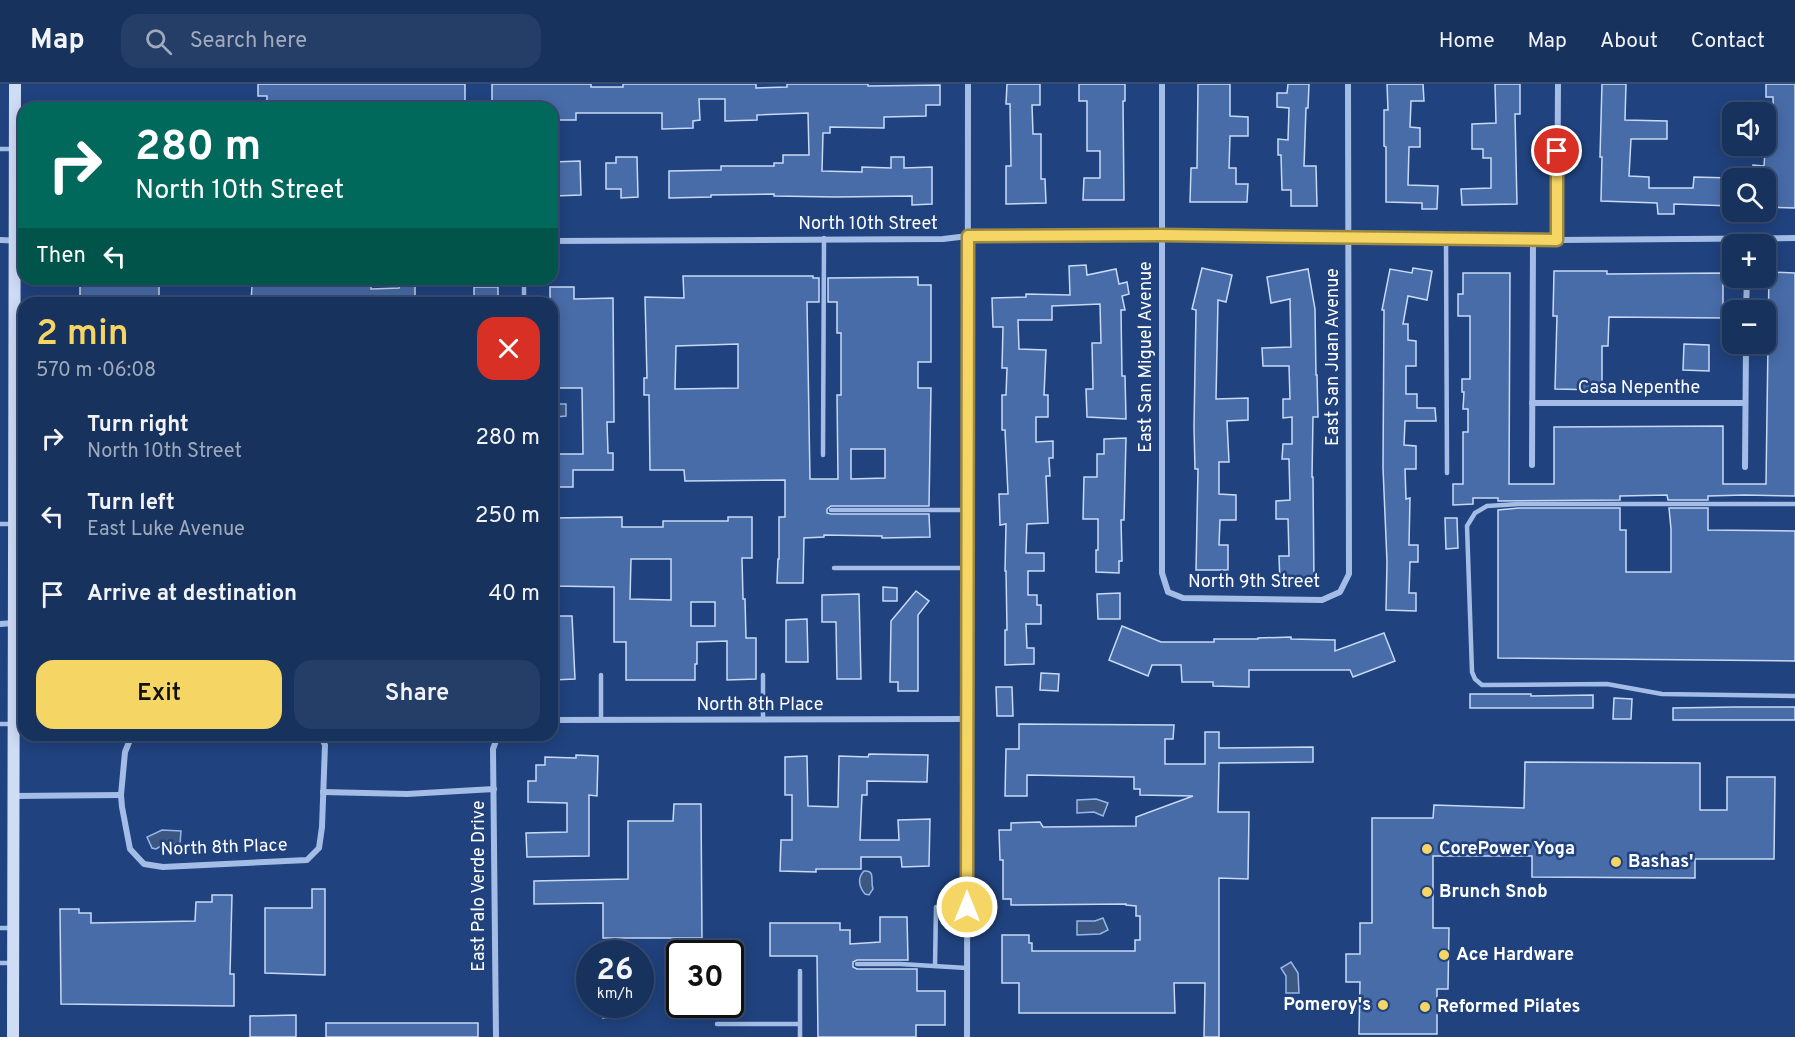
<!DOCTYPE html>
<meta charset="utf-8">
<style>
:root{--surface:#18325e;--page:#253e67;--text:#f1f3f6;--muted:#9faabc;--line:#364d73;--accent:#f5d564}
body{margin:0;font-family:Overpass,sans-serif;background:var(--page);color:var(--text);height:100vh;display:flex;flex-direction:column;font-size:22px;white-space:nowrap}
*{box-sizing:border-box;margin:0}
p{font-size:20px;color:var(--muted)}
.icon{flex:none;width:33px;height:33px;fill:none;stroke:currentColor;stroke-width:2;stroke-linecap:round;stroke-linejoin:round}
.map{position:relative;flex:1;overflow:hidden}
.panel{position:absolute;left:18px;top:213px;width:540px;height:444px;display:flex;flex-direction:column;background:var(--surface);border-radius:18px;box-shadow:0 3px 15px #0003,0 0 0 2px var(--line)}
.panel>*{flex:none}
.banner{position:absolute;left:18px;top:18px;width:540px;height:183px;border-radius:18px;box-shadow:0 3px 15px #0003,0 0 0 2px var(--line);background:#00695c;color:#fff;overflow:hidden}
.fabs{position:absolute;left:1722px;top:18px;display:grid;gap:12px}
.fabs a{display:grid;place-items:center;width:54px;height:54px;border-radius:12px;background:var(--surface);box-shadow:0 3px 15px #0003,0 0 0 2px var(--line);font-size:30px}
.speed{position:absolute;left:576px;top:856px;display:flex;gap:12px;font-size:30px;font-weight:700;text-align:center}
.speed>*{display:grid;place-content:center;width:78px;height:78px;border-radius:50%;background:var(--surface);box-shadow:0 3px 15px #0003,0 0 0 2px var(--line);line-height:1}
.speed small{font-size:15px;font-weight:400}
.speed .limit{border:3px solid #111;border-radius:9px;background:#fff;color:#111}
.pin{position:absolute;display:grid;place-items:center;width:51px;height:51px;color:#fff;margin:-26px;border:3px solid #fff;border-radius:50%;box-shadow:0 2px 6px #0007}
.me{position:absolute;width:66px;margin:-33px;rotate:0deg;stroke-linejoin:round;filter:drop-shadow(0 0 4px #0008)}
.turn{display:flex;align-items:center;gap:21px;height:126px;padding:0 18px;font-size:27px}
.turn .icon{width:78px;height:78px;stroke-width:2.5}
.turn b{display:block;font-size:42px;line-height:51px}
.then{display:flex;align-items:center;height:57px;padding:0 18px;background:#0003;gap:12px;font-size:22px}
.round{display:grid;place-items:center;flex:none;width:63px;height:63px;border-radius:18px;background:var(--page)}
.summary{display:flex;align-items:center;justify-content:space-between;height:102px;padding:0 18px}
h1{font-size:36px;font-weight:600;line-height:45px;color:var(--accent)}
.action{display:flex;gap:12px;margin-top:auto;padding:12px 18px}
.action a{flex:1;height:69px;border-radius:18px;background:var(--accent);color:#111;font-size:24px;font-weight:600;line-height:69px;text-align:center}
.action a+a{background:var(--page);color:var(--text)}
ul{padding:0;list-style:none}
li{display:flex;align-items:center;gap:18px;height:78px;padding:0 18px}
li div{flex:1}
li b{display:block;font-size:22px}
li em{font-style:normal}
header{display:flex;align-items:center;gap:36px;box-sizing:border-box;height:84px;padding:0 30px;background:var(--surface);border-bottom:2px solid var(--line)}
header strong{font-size:28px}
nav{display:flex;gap:33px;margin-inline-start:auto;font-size:21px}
.search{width:420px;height:54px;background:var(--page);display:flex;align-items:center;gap:15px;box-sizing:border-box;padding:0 21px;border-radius:18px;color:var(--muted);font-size:22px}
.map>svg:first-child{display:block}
.water{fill:#3d5783;stroke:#97b7e9;stroke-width:1.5}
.building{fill:#486ca8;stroke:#c7d9f6;stroke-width:1.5;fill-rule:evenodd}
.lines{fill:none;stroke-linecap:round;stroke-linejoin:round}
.lane{stroke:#a3bde7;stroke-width:4.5}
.street{stroke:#a3bde7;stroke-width:6}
.secondary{stroke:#cedcf6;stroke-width:12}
.route-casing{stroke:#9f8a41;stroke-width:15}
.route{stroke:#f5d564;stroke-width:10}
.poi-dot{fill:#f5d564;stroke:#20427e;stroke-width:2}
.labels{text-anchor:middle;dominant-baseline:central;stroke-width:5;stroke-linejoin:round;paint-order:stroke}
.street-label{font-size:18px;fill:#fff;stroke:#20427e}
.poi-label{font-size:18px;font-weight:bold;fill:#fff;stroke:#20427e;text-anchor:start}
</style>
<header>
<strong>Map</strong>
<div class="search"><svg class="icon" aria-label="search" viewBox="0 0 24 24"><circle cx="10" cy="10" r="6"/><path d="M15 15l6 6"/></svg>Search here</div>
<nav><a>Home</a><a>Map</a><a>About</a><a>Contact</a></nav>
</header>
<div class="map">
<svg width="1795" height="953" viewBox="0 0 1795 953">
<rect width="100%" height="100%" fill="#20427e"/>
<g class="water">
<path d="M552,320H566V332L555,333L552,335Z"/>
<path d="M1096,715L1108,719L1103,732L1094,728L1077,729V716Z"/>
<path d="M162,746L181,747L180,760L166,759L156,765L152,764L147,753Z"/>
<path d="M864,787C876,786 870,797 873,805L869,811L865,810C859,803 857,794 864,787Z"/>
<path d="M1103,834L1108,846L1100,850L1077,851V837H1095Z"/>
<path d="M1291,878L1298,889L1299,909H1286V892L1281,884Z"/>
</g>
<g class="building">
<path d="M258,0H465V24H267V12H258Z"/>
<path d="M492,0H591V3H623V0H756V4L787,3V0H868V2L940,1V21H926V32L884,33V44L830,43V49H823L822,87L862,88V83L891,84V73H904V84L932,83V120L912,121V112L836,113L774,112V110L711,111V113L669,114V87L721,86V82H774V79H783V71H809L808,29L757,31V36L725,37V15H699L700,36L693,37V44L662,45V29H576V36H552V24H492Z"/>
<path d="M1007,0H1040V21H1032L1033,50H1041V95H1045L1046,119L1006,120V82H1011L1010,20H1006Z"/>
<path d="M1079,0H1125V17H1123L1124,116H1083L1084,94H1100V67H1087V17H1079Z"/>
<path d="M1198,0H1230V32L1248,33V52H1230L1229,84H1236V100H1248L1247,118H1190L1191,84H1197Z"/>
<path d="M1288,0H1309L1308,24H1306L1304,82H1316L1317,122H1291V106H1282L1281,71H1278V55L1288,56L1289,24L1277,23V9H1287Z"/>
<path d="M1387,0H1423L1424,17H1411L1410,43L1420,44V63H1409L1408,101L1438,102L1437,125H1422V119L1386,118V63L1384,62V26H1388Z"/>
<path d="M1495,0H1520V30H1515L1517,120L1462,121L1461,105L1491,104V74H1483V65H1472V40L1496,39Z"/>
<path d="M1602,0H1626L1625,36L1667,37V55H1631L1629,92L1649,93V104H1693L1694,93L1732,94V122L1674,120V130H1658L1657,119L1601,117L1602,73H1600Z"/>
<path d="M1766,0H1795V124L1766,123V94H1752L1753,81L1764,82L1765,67H1774L1773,13H1766Z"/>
<path d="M616,73H637L638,113L621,114V105H606V79H616Z"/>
<path d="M580,77L581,111L554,112L552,78Z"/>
<path d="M1086,181L1087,191L1116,185L1119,200L1127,198L1129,210L1122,212L1125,226H1121L1122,292H1125L1126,335L1087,333L1086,305H1093L1092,259H1101L1100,220L1052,222V236H1018L1019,265L1046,266L1044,311H1048V333H1036V358L1053,357V374H1049L1050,392H1046L1048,439L1027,440L1026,469H1044V487H1028V511H1037V521H1041V540H1026L1027,564H1034V580L1005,581V546H1007L1006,487H1005L1006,440L1000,441L999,410H1008L1005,346H1002V311H1006L1007,284H1002L1003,243H993L992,214L1026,213V210L1070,211L1069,182Z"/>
<path d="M1202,184L1232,191L1226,218L1218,216L1216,315L1248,314V336L1227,337L1229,378H1219V410L1236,411V436H1220L1219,461H1228V486H1196L1198,385H1195L1194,343L1196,226L1192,225Z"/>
<path d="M1413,184L1432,187L1427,216L1408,212L1403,240H1408V256L1416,257V282H1406V310H1417V324H1435L1436,337H1405L1404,361L1416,362V385H1405L1406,415L1410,414L1409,461H1418V478H1410L1409,509H1416V527L1386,526L1387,478L1383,384L1384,226H1382L1390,185L1412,189Z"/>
<path d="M1308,185L1315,225L1316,291H1317L1318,333H1313L1312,393H1313L1314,498L1280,499L1279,472H1289L1288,435H1276V417L1290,416L1289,375H1282L1283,360H1292V333L1283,334V315H1290L1289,282H1263L1262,264L1291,263L1290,215L1271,219L1267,193Z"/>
<path d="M1554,187H1607V190L1723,189V234L1609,233L1608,262H1602V306L1555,305L1557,232H1553Z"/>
<path d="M1769,188L1795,189V412L1745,411L1708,412V416H1668L1667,411L1620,412V416L1498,417V414H1473V420L1453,421V400H1463V348H1468V325H1463L1464,308H1462V295H1470V232H1458V210H1463V189H1510L1509,400H1554V343L1723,342V400H1766Z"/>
<path d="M683,192H813V194H819V218H807L810,395H838L837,311H841V249H837V218H828V194L918,193V201H931V278H918V304H931L929,422H831L827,425V429L831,430H929L930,453L882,454V452L824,451V453L804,454L803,499H777L778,475H779V433H785V396L685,397L684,386H650L649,311H644V294H647L645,213L684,214ZM738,260V304L675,305L676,262ZM851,365H885V394L851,395Z"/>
<rect x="80" y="195" width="79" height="24"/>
<path d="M399,195H415V219H251L252,201H302V199L371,200V205L399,204Z"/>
<rect x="474" y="203" width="24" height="16"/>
<path d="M550,203H574V215L613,214L614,338H607L608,369H613V386H573V403H552V380H557V370H583L582,304H552V219H550Z"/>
<path d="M1684,260L1709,261V287L1683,286Z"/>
<path d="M1126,354L1124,436H1121L1122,477H1119V489L1096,488V466H1098V435H1083L1084,393H1097V370H1104V355Z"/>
<path d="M1519,424H1620V446H1626V488H1671V445L1669,424H1708V446L1795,447V577L1498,574V426Z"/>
<path d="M622,433V443H663V437H728V433H752V474H742L743,515H745L746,554H756V595L727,596V557L697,558V580H695V596H626V558H614V503L552,502V434ZM631,475H671V516L630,515ZM691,518H715V542H691Z"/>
<path d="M1445,434H1457L1458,464L1446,465Z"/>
<path d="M883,503L897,504V517H883Z"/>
<path d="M916,507L929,517L918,531V607H898V598H890L891,537Z"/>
<path d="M1120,509V535H1098L1097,510Z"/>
<path d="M859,510L861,595H837L836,538H822V511Z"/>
<path d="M552,532H572L575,595L552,596Z"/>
<path d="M807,535L808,578H786V536Z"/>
<path d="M1122,542L1161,558H1214V555H1258V554L1291,553V555L1335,556V567L1384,549L1395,577L1353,593L1350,586H1249V603L1213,602V598H1182L1181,581H1152L1148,592L1109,576Z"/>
<path d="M1041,589L1059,590L1058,607L1040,606Z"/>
<path d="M996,603H1012L1013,632H997Z"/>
<path d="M1470,610H1531V612L1593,611V624H1470Z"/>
<path d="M1614,614L1632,615L1631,635H1613Z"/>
<path d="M1734,623H1795V636H1673V624Z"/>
<path d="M1019,640L1174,641L1173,655H1165V680H1205V648H1219V664L1313,663V678L1219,679L1218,728H1249L1248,795L1219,794V953H1204L1205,899H1174L1175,929H1019V899H1002V851H1029V859H1032V867H1135V856H1140V832H1136V822L1126,821V820L1011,821V815H1003V776H1000L999,746H1011V739L1040,738L1043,743L1136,742V733L1193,712L1140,711V705H1134V693L1027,691V712H1005L1006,665H1019Z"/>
<path d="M869,670L928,671L927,698L867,697V711H862L860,756H899L898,736L930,735L929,782L902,783L901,773H861V785H816V788L780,787L781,756H792V711H785V673L807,672L808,722L838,723L839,672L868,673Z"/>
<path d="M576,671L598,672L597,712L589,711V772L527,773L526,749L567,748V719L528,718V697H536V681H545V673L576,674Z"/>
<path d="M1525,678L1700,679V726H1727V693H1775L1774,775H1695V794L1532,793V772H1433V844H1449L1448,905H1437V950H1359L1360,898H1346V870H1360V839H1372V734H1433L1434,721L1524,724Z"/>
<path d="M674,720H701L702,854H603V819L534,820V797L628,795V737H673Z"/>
<path d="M312,805H325V891L265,889V824H312Z"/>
<path d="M212,811H232L230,890H234V922L61,920L60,825H79V829H91V839L195,837L196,818H212Z"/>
<path d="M880,833H907L908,876H857L853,878V883L857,885H917V907H945V941H916V953H818L817,872H770V839H840V846H850V860L880,858Z"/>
<rect x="603" y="921" width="13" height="13"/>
<path d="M296,931V953H250V932Z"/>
<rect x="326" y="939" width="152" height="14"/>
</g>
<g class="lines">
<g class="lane">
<path d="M0,65H15"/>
<path d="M1446,155L1447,389"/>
<path d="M524,219V195"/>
<path d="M823,371L824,154"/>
<path d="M1795,420H1519L1487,422L1475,429L1467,442L1472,588L1475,595L1482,601L1607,600L1662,610L1795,612"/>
<path d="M831,426H968"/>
<path d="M0,440H12"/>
<path d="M834,484H968"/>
<path d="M601,591V636"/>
<path d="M763,636V591"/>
<path d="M0,640H12"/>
<path d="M0,844H11"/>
<path d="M0,879H11"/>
<path d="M857,880H900L967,884"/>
<path d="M935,882L936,823H967"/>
<path d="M717,940H800V887"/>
<path d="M800,940V953"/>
</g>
<g class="street">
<path d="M1162,0V489L1168,508L1183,514L1322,516L1340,508L1349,490L1348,0"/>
<path d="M0,156L24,157"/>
<path d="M1557,156L1558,0"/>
<path d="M552,157L943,155L968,152L1161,151L1557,156L1795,154"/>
<path d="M1746,226L1747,194"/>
<path d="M1532,319H1745"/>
<path d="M1532,381L1533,156"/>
<path d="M1745,383L1746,260"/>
<path d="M0,540L14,539"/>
<path d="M552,636L968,635"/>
<path d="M132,651L125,668L121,711L122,723L130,765L144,780L163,783L307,776L319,764L322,743L325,661L320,651"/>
<path d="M323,708L407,710L494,705"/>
<path d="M14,712L121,711"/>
<path d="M496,953L493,665L498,651"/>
<path d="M967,953L968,0"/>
</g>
<path class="secondary" d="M13,953C14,635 14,318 15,0"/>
</g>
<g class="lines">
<defs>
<path id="route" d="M967,823L968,152L1161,151L1557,156V67"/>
</defs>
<use href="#route" class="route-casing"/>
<use href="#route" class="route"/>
</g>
<g class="poi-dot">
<circle cx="1427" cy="765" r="6"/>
<circle cx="1616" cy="778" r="6"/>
<circle cx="1427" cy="808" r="6"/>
<circle cx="1444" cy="871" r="6"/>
<circle cx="1383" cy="921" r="6"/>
<circle cx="1425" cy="923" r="6"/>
</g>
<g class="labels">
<g class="street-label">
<text x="868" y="140">North 10th Street</text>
<text transform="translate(1146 273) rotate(-90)">East San Miguel Avenue</text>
<text transform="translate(1333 273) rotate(-90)">East San Juan Avenue</text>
<text x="1639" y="304">Casa Nepenthe</text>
<text x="1254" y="498">North 9th Street</text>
<text x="760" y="621">North 8th Place</text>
<text transform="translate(224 764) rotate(-2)">North 8th Place</text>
<text transform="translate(479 802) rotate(-90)">East Palo Verde Drive</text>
</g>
<g class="poi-label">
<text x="1439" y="765">CorePower Yoga</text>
<text x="1628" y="778">Bashas'</text>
<text x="1439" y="808">Brunch Snob</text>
<text x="1456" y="871">Ace Hardware</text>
<text x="1371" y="921" text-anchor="end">Pomeroy's</text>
<text x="1437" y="923">Reformed Pilates</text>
</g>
</g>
</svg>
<div class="fabs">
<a><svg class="icon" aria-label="sound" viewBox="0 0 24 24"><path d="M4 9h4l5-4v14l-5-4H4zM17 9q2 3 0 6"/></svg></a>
<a><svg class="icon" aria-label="search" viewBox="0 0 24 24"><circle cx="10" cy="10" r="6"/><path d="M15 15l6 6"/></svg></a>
<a>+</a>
<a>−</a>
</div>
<div class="speed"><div>26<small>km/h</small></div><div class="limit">30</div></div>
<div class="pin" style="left:1557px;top:67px;background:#d93025"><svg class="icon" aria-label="arrive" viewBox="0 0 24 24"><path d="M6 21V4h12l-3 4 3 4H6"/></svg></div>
<svg class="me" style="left:967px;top:823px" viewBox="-20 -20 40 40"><circle r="17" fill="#f5d564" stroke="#fff" stroke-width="3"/><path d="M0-11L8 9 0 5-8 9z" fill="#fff"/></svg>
<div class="banner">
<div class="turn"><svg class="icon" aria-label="right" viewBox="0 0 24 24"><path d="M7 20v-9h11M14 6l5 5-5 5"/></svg><div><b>280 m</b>North 10th Street</div></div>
<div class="then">Then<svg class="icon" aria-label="left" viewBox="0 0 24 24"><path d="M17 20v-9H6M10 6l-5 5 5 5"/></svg></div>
</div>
<section class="panel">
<div class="summary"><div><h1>2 min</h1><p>570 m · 06:08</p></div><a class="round" style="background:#d93025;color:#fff"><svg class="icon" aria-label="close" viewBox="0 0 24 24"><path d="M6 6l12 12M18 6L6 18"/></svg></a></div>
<ul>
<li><svg class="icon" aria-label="right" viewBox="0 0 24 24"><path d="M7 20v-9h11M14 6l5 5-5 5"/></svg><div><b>Turn right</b><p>North 10th Street</p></div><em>280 m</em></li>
<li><svg class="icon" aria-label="left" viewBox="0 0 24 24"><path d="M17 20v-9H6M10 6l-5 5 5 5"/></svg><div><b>Turn left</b><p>East Luke Avenue</p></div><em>250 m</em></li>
<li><svg class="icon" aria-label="arrive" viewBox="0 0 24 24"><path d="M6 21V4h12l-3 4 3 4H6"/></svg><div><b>Arrive at destination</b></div><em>40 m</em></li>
</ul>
<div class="action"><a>Exit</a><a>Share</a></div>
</section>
</div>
